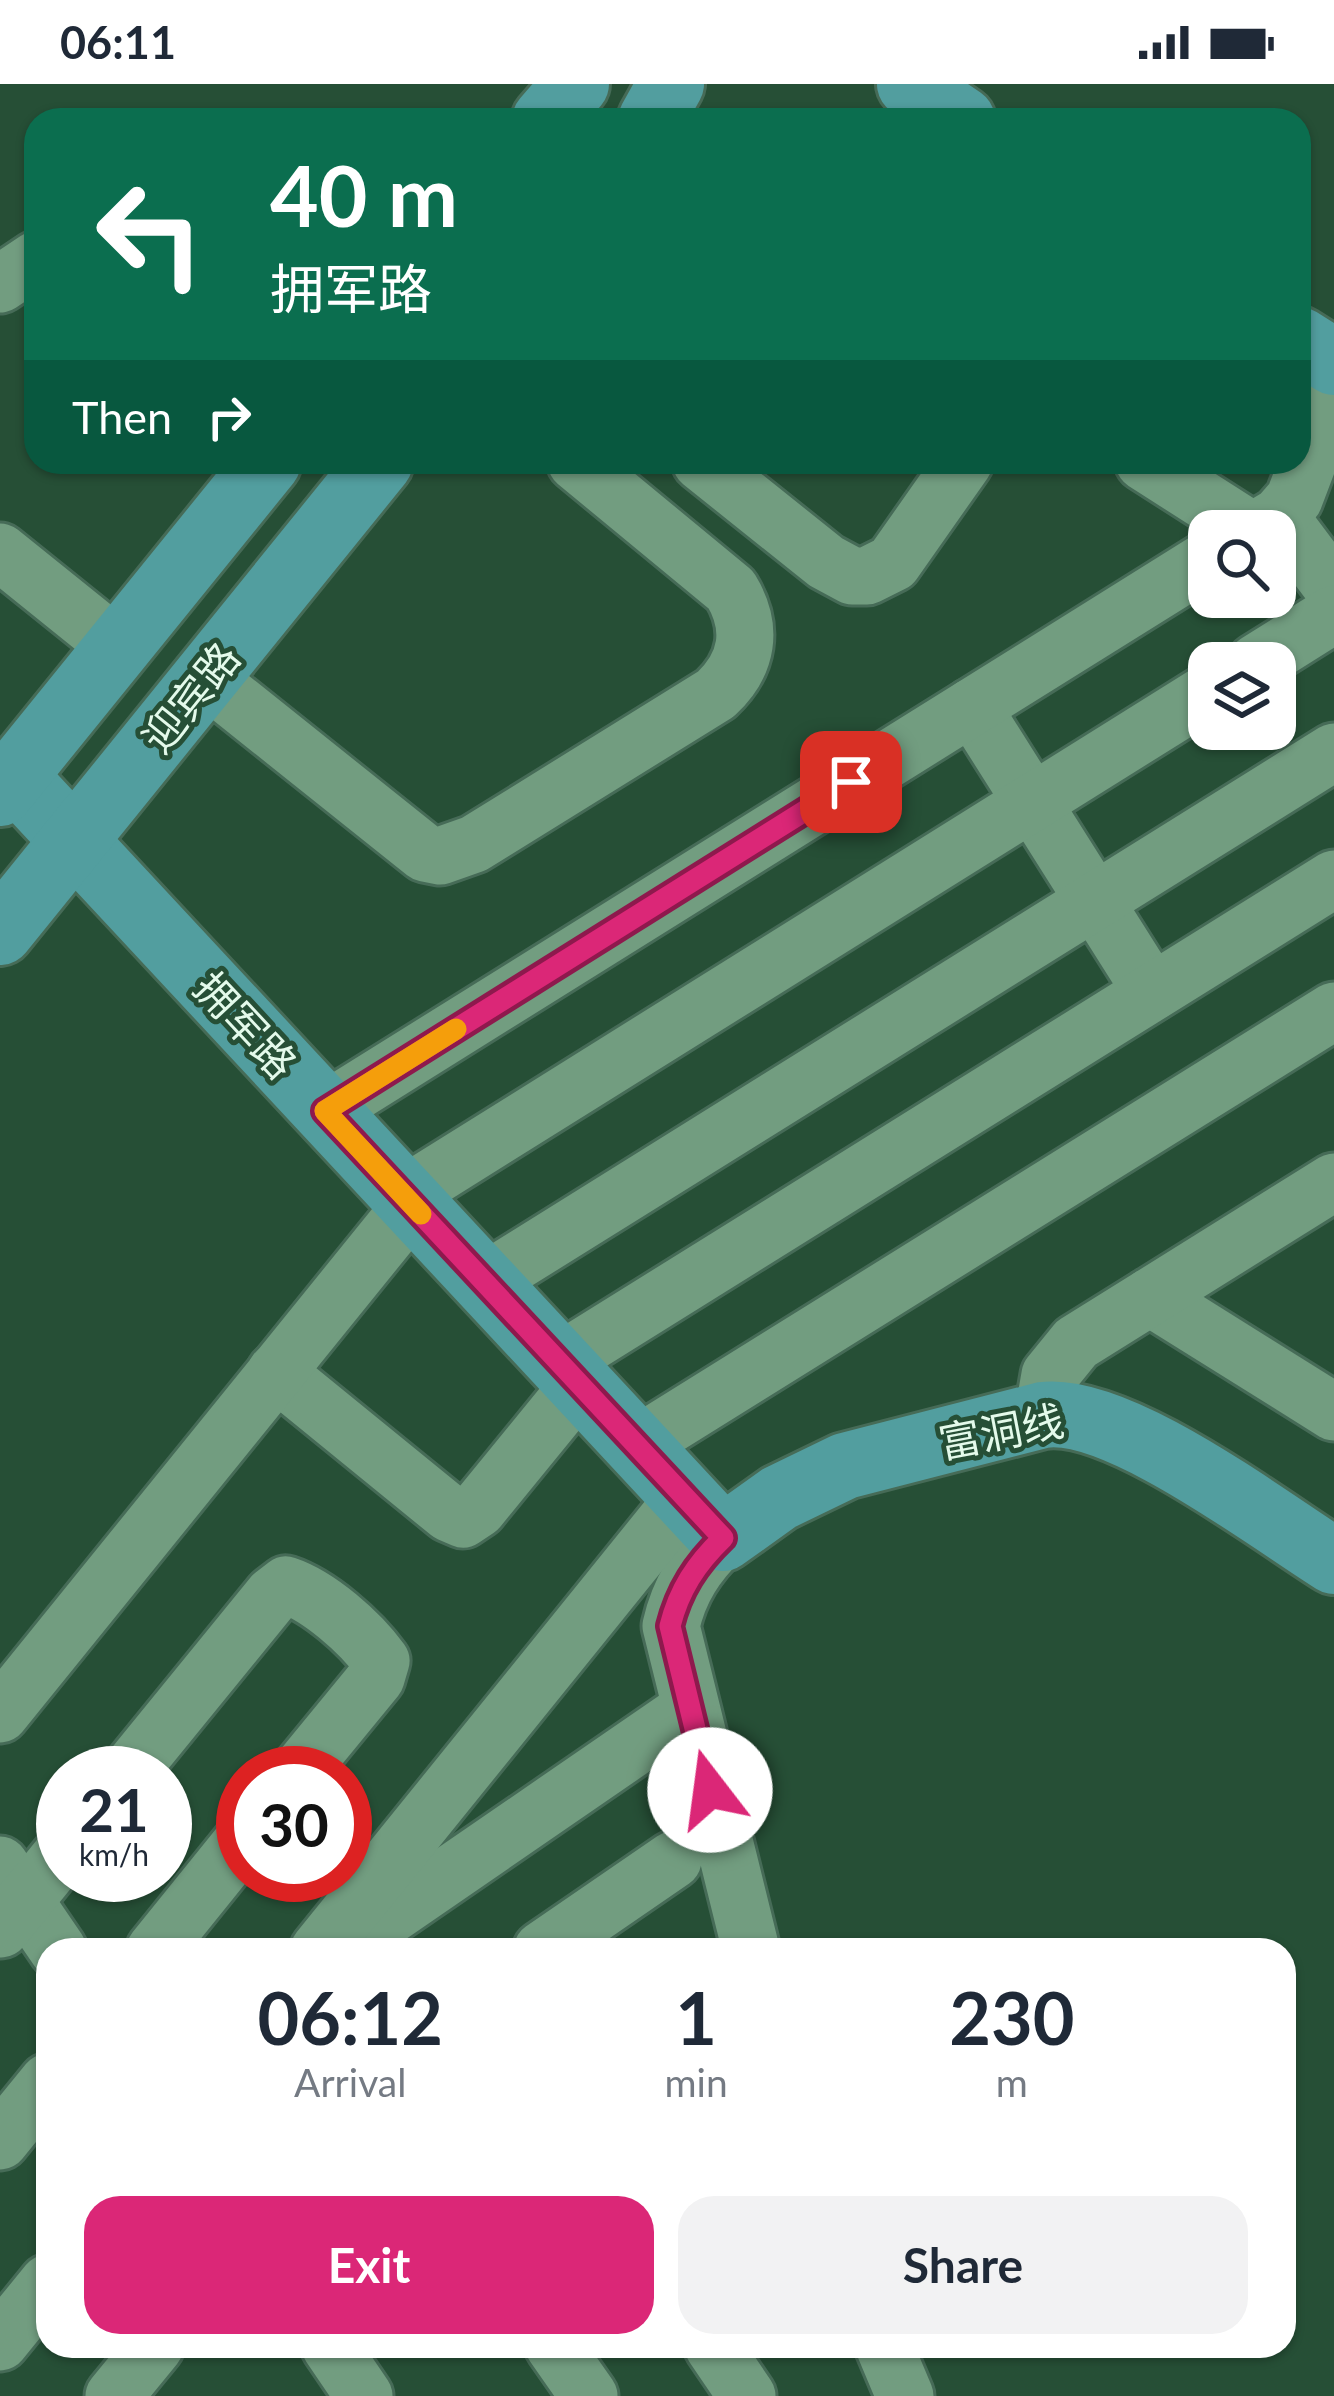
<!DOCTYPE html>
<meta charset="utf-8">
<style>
:root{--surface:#fff;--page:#f2f2f3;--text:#1f2937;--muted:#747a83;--accent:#db2777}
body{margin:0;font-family:Lato,"Noto Sans SC",sans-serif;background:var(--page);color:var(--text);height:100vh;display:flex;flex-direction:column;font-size:45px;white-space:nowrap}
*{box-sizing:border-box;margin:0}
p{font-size:39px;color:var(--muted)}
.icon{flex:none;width:66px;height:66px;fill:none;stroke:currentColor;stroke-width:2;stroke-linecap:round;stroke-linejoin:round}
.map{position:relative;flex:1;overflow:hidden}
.drawer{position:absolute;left:36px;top:1854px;width:1260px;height:420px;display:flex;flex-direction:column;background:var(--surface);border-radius:36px;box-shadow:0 3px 9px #0004}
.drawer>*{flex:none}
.guide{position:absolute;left:24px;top:24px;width:1287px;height:366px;border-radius:36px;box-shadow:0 3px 9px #0004;background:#0b6e4f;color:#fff;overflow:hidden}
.tools{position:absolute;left:1188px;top:426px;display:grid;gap:24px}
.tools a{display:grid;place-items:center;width:108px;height:108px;border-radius:24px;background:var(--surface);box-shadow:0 3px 9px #0004;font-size:60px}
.speed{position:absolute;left:36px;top:1662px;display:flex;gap:24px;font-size:60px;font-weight:700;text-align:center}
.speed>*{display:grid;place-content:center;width:156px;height:156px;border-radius:50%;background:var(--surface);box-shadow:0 3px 9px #0004;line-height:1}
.speed small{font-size:30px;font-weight:400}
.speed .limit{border:18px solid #d22;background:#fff;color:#111}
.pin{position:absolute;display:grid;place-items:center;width:102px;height:102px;color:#fff;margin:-51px;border-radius:24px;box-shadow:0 6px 18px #0006}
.me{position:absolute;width:132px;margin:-66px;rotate:345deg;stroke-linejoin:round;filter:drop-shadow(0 0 9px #0008)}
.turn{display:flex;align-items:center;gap:42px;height:252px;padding:0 48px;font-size:54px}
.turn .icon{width:156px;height:156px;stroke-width:2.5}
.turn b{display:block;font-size:84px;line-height:102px}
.then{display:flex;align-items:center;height:114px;padding:0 48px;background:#0003;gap:24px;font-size:45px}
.eta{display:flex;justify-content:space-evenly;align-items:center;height:204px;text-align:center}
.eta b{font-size:72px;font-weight:700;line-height:84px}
.cta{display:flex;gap:24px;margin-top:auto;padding:24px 48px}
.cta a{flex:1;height:138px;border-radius:36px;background:var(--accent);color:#fff;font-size:48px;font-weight:700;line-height:138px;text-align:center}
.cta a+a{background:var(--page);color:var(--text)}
.status{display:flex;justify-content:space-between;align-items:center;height:84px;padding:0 60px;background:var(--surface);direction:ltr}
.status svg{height:33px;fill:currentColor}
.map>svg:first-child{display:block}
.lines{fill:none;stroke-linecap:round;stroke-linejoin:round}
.minor-casing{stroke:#466b57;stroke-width:63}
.major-casing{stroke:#466b57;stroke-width:72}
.minor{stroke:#729d80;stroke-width:57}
.major{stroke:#529e9f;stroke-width:66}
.route-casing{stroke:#8e194d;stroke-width:30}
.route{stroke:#db2777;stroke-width:21}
.slow{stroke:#f59e0b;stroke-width:21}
.labels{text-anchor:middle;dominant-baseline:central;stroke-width:10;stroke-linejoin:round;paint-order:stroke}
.street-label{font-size:42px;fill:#e4faeb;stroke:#264f36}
</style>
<div class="status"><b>06:11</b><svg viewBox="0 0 49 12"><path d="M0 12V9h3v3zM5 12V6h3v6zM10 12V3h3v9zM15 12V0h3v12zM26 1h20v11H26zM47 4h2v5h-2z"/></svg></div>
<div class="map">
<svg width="1334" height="2312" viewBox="0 0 1334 2312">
<rect width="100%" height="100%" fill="#264f36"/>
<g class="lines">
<defs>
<g id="minor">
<path d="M0,200L36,176"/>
<path d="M701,378L826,478L852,492H867L893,479L964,378"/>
<path d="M1144,378L1252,447"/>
<path d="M1279,432L1334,505"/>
<path d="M1254,447L1279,432L1294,415L1334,310"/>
<path d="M0,468L118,563"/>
<path d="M1256,579L1334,530"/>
<path d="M206,594L425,769L440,772L474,760L716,610C748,580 754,544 731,506L576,378"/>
<path d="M972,623L1152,908"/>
<path d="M325,1027L1209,475"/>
<path d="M404,1111L1209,608"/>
<path d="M484,1198L1334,668"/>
<path d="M1150,1213L1334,1328"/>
<path d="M559,1278L1334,795"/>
<path d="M276,1288L449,1429L463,1435L478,1425L580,1300"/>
<path d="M1043,1331L1050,1291L1076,1259L1334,1098"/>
<path d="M637,1361L1334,927"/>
<path d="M723,1454C696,1480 679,1506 671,1542L751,1866"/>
<path d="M0,1630L412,1121"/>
<path d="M128,1689L273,1511L286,1501C319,1512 360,1548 381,1577L376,1594L298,1689"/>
<path d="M0,1781L58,1866"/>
<path d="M1,1845L63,1769"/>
<path d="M347,1861L690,1625"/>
<path d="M155,1866L243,1757"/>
<path d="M319,1866L685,1413"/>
<path d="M542,1866L673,1776"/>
<path d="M0,2057L48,1998"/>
<path d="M0,2258L48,2199"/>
<path d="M330,2262L364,2312"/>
<path d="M554,2262L589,2312"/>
<path d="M713,2262L747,2312"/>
<path d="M884,2262L905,2312"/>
<path d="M114,2312L155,2262"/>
</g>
<g id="major">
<path d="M910,0L962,36"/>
<path d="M545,36L576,0"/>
<path d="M651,36L671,0"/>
<path d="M1299,256L1334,278"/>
<path d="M14,692L723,1454L779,1414L845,1382L1043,1331C1118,1321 1267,1435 1334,1477"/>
<path d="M0,709L268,378"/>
<path d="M0,848L380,378"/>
</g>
</defs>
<use href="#minor" class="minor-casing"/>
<use href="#major" class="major-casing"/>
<use href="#minor" class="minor"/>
<use href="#major" class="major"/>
</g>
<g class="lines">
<defs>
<path id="route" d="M710,1706L670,1542C679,1506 696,1480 723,1454L325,1027L851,698"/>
</defs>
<use href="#route" class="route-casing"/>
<use href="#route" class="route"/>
<path class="slow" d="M421,1130L325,1027L456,945"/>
</g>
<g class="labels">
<g class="street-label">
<text transform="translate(190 613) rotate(-51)">迎宾路</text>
<text transform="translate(246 941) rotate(47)">拥军路</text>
<text transform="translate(1001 1347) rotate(-11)">富洞线</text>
</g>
</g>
</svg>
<div class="tools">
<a><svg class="icon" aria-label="search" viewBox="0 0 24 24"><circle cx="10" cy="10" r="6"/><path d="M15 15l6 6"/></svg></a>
<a><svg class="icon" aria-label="layers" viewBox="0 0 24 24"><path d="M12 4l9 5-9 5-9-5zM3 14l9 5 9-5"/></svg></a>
</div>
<div class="speed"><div>21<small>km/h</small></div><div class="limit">30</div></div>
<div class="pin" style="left:851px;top:698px;background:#d93025"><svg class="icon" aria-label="arrive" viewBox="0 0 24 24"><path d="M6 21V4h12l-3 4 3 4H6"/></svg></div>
<svg class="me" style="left:710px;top:1706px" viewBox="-20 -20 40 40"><circle r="19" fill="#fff"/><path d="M0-13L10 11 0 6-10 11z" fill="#db2777"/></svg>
<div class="guide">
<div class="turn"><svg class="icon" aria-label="left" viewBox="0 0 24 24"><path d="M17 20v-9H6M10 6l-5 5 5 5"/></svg><div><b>40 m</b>拥军路</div></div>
<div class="then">Then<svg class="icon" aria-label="right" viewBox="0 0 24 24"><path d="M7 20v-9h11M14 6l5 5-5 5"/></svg></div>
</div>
<section class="drawer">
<div class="eta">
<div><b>06:12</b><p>Arrival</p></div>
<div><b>1</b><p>min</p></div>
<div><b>230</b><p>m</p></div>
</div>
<div class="cta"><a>Exit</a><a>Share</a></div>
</section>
</div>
